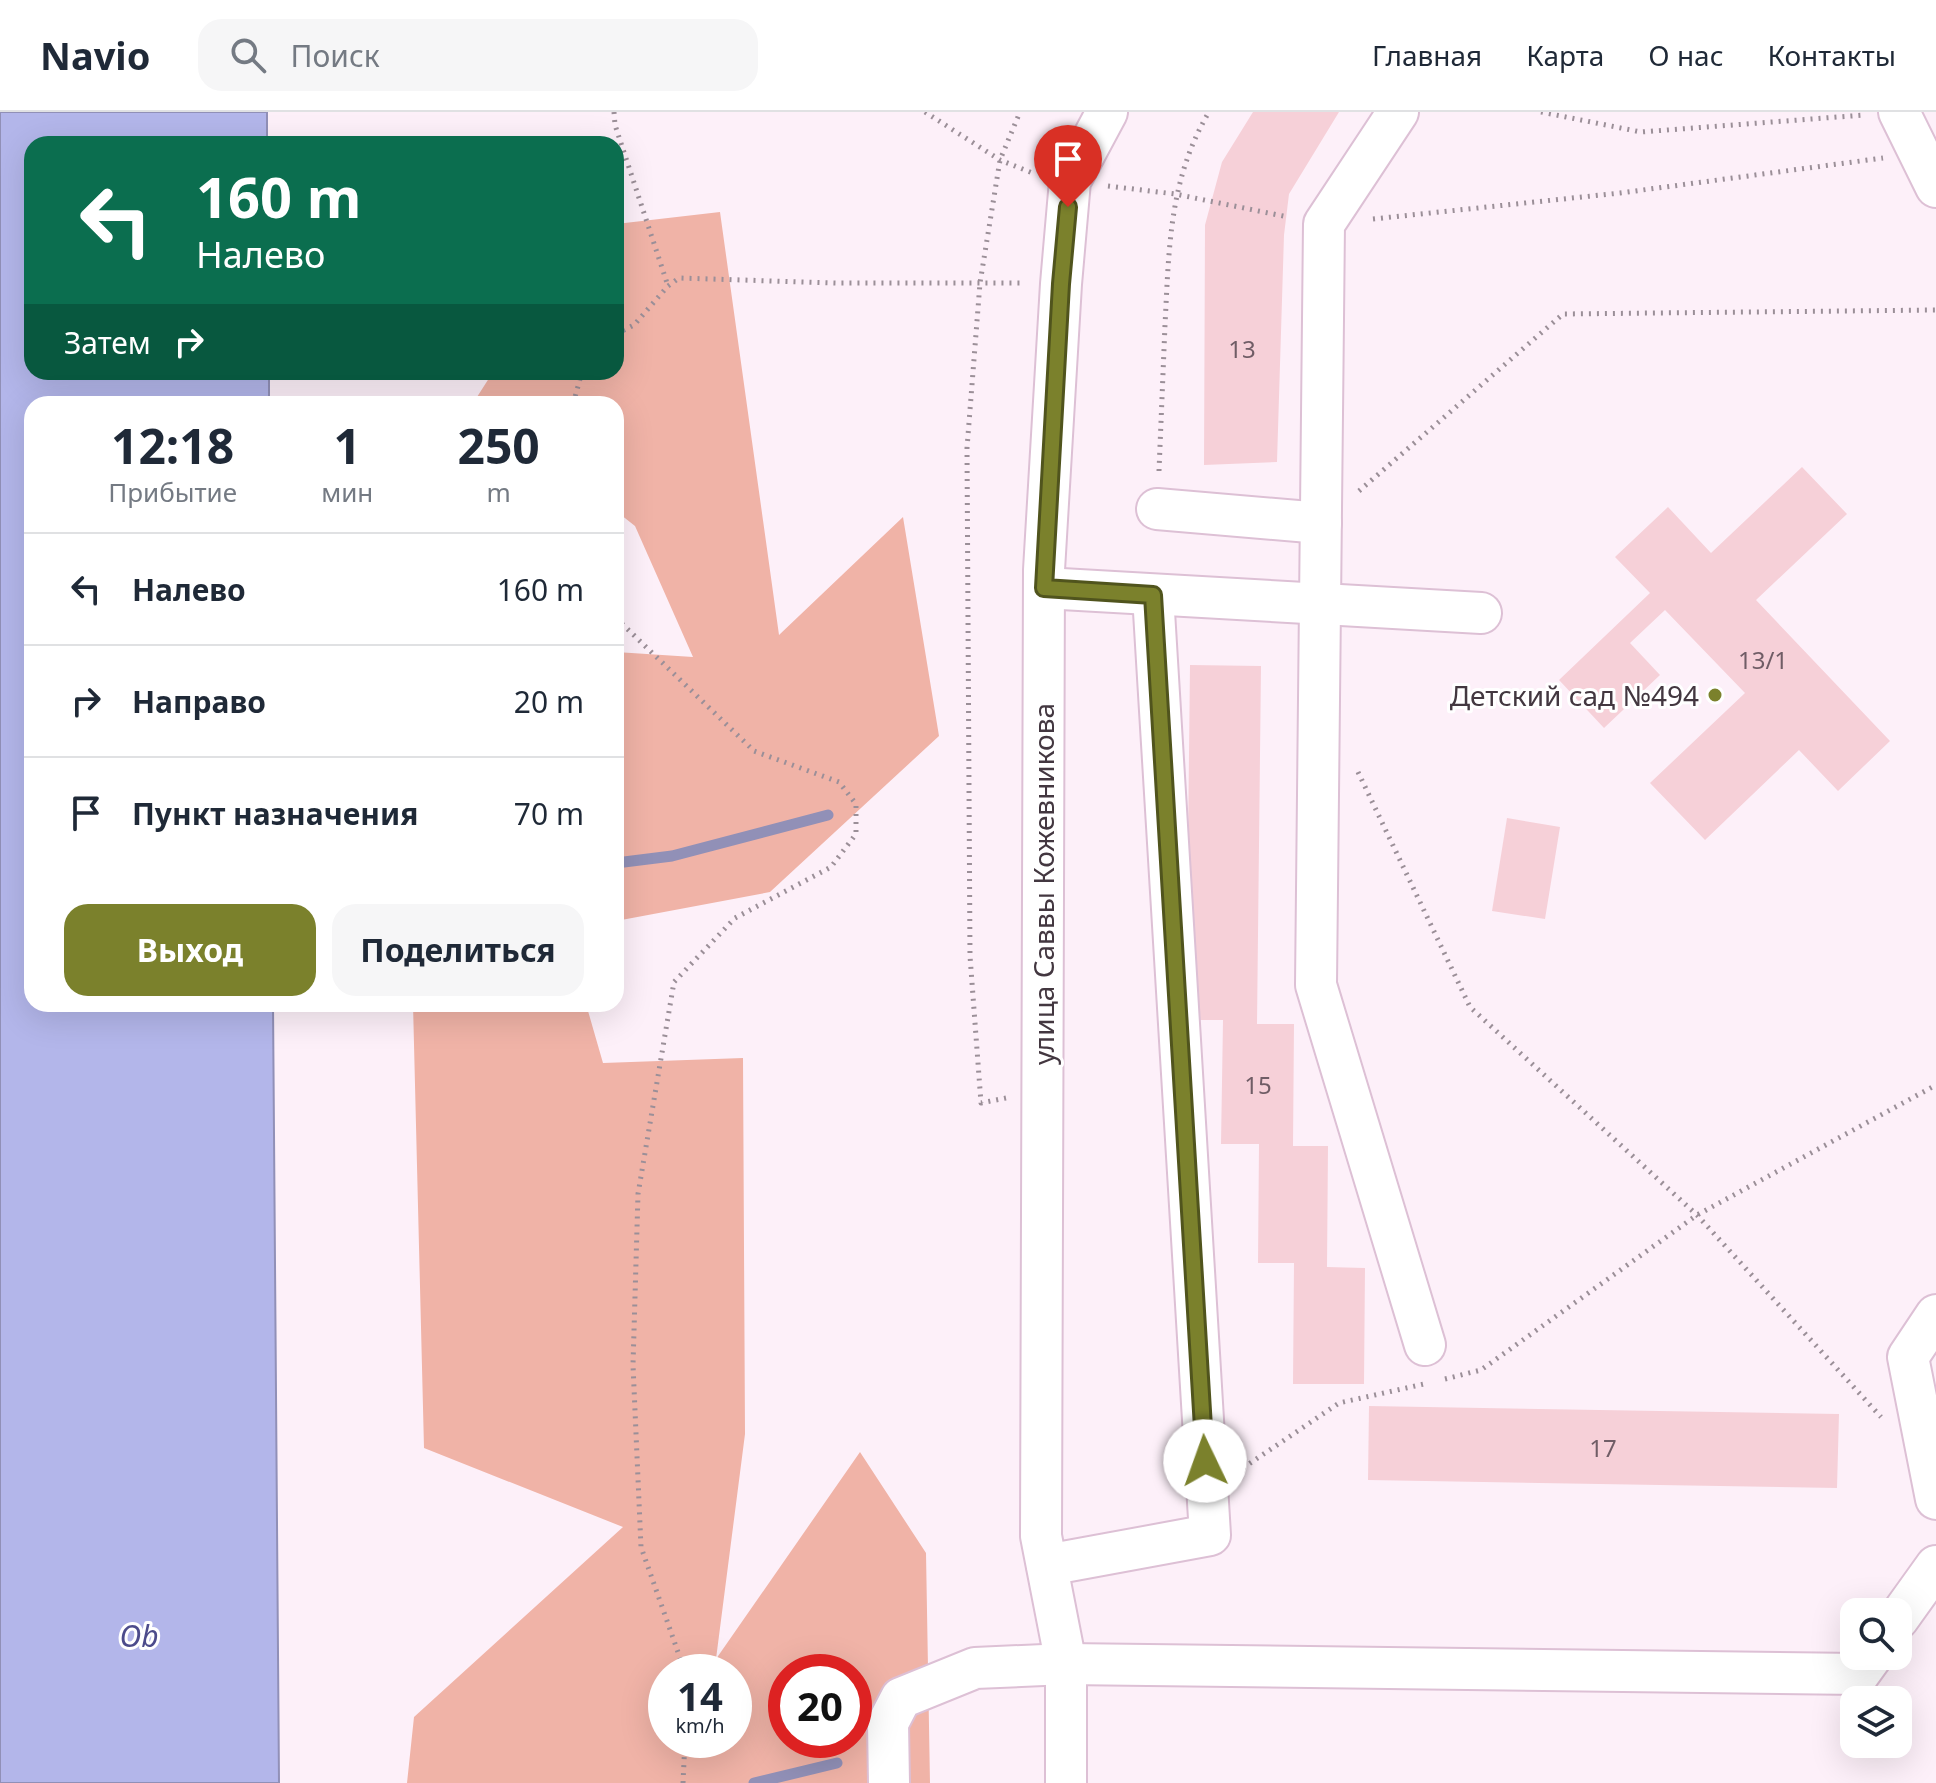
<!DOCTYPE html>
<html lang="ru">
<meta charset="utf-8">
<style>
:root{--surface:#fff;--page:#f6f6f7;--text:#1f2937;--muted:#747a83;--line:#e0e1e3;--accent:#7b812c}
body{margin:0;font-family:"Noto Sans",sans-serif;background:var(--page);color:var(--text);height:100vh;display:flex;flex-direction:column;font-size:30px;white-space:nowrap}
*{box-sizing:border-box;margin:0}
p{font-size:26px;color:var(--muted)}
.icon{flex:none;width:44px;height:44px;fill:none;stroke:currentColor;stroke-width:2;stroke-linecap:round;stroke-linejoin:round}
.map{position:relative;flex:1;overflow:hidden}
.drawer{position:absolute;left:24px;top:284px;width:600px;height:616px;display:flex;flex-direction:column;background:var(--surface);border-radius:24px;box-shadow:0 8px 32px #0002}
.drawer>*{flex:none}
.banner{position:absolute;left:24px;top:24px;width:600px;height:244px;border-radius:24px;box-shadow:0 8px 32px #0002;background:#0b6e4f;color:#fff;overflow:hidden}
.tools{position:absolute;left:1840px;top:1486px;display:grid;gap:16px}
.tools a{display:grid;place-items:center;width:72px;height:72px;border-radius:16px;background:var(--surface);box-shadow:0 8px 32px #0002;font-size:40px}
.speed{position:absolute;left:648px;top:1542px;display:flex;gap:16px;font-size:40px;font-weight:700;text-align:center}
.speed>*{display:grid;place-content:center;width:104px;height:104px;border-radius:50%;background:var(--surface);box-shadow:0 8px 32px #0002;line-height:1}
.speed small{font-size:20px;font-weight:400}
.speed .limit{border:12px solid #d22;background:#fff;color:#111}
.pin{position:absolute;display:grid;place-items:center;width:68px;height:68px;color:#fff;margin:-82px -34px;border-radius:50% 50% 50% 0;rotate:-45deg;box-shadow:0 0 8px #0007}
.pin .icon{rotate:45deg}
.me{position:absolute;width:88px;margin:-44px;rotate:357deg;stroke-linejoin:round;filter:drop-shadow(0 0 6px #0008)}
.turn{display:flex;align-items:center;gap:28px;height:168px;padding:0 40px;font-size:36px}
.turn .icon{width:104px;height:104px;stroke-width:2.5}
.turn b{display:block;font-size:56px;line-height:68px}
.then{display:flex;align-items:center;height:76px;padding:0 40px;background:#0003;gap:16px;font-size:30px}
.eta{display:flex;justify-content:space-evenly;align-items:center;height:136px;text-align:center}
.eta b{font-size:48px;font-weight:700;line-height:56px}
.action{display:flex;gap:16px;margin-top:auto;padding:16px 40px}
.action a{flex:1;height:92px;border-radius:24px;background:var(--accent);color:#fff;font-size:32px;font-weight:700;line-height:92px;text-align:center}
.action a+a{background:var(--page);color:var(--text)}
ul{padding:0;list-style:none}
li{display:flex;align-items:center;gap:24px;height:112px;padding:0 40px;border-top:2px solid var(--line)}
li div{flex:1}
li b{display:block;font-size:30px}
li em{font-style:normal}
header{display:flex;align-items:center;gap:48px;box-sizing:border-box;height:112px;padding:0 40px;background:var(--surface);border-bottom:2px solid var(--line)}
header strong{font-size:38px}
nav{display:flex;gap:44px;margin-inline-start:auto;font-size:28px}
.search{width:560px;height:72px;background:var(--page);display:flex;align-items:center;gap:20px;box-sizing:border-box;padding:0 28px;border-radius:24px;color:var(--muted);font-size:30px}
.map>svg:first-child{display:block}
.forest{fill:#f0b3a7;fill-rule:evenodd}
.water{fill:#b3b6ea;stroke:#9190b7;stroke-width:2}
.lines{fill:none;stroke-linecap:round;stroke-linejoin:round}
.stream{stroke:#9190b7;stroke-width:11}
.building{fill:#f6d0d8}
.minor-casing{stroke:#ddc0d5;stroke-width:44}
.path{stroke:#9b8f98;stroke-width:5;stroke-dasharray:2 6;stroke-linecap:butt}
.minor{stroke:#fff;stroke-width:40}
.route-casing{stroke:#50541d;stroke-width:20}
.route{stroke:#7b812c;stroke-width:14}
.poi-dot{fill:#7b812c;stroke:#fff;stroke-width:3}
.labels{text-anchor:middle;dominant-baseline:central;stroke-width:6;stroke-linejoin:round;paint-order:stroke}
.number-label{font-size:24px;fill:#705d66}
.poi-label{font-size:28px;fill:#433740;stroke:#fff;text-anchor:end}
.street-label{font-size:28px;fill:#433740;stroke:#fff}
.water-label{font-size:30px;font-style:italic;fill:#4c4b8b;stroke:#fff}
</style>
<header>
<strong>Navio</strong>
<div class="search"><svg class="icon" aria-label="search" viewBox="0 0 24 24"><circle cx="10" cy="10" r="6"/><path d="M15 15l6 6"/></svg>Поиск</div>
<nav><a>Главная</a><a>Карта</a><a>О нас</a><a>Контакты</a></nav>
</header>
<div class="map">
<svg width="1936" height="1671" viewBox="0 0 1936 1671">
<rect width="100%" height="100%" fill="#fdf0f9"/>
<g class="forest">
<path d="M720,100L779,523L903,405L939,624L770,780L616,809V540L693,545L635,414L616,399V292H486L477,285L493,260H616V112Z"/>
<path d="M413,892H586L603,951L743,946L745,1322L716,1547L860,1340L926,1441L930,1671H407L414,1605L623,1415L424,1336ZM666,1560H734V1628H666ZM786,1560H854V1628H786Z"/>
</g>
<path class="water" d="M0,0H267V32H32V260H269V292H32V892H273L279,1671H0Z"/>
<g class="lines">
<g class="stream">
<path d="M616,751L672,744L828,703"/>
<path d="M754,1671L837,1651"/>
</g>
</g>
<g class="building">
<path d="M1253,0H1339L1289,82L1284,123L1277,350L1204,353L1205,113L1222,50Z"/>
<path d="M1802,355L1847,402L1756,488L1890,629L1838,679L1799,638L1705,728L1650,671L1745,581L1665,498L1630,531L1660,563L1604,616L1559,568L1650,481L1615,445L1668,395L1711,441Z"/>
<path d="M1190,553L1261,554L1257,912H1294L1293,1034H1328L1327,1155L1365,1156L1364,1272H1293L1294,1151H1258L1259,1032H1221L1223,908H1186Z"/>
<path d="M1507,706L1560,715L1545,807L1492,799Z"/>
<path d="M1369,1294L1839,1302L1837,1376L1368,1368Z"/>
</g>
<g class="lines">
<defs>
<g id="minor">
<path d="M1398,0L1324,112L1316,873L1425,1233"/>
<path d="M1899,0L1936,75"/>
<path d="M1157,397L1321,411"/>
<path d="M1044,476L1481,501"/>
<path d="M1936,1203L1908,1245L1936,1387"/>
<path d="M1047,1453L1210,1423L1153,483"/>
<path d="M1898,1507L1936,1454"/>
<path d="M889,1671L888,1611L901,1586L975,1556L1066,1552L1859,1562L1872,1544"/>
<path d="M1066,1671V1552L1041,1424L1044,458L1061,172L1070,69L1107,0"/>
</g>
</defs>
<use href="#minor" class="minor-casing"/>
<g class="path">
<path d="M614,0L615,13L668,174"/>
<path d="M925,0L1000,48L1035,62"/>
<path d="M1541,0L1641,20L1864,3"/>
<path d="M1108,74L1175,82L1288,105"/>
<path d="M1373,107L1620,81L1883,46"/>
<path d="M616,222L634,213L668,174L679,166L836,171H1024"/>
<path d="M576,292L575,285L582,260"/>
<path d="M1159,359C1161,310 1163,262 1165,213C1169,137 1169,67 1209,0"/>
<path d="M1359,379L1563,202L1936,198"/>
<path d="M616,506L754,639L839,670L856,692V722L831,755L735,806L674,870L638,1082L633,1253L641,1435L685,1560"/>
<path d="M1358,660L1470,895L1697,1103L1881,1305"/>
<path d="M1006,986L981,991L970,844L967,336L980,171L1000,48L1020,0"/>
<path d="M1445,1267L1481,1258L1697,1103L1936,973"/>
<path d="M1243,1356L1339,1291L1424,1272"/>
<path d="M683,1671L685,1628"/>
</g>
<use href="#minor" class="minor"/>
</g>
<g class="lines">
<defs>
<path id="route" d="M1068,95L1061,172L1044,476L1153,483L1205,1349"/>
</defs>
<use href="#route" class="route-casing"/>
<use href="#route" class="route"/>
</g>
<circle class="poi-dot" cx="1715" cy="583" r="8"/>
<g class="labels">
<g class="number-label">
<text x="1242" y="236">13</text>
<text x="1763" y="547">13/1</text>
<text x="1258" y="972">15</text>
<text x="1603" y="1335">17</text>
</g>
<g class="poi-label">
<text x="1699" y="583">Детский сад №494</text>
</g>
<g class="street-label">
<text transform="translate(1043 772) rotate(-90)">улица Саввы Кожевникова</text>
</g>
<g class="water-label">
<text x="139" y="1523">Ob</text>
</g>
</g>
</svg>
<div class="tools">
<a><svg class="icon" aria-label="search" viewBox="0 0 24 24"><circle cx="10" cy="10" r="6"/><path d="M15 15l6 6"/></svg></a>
<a><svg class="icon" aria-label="layers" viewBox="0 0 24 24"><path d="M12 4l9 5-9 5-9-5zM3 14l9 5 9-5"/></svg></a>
</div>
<div class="speed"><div>14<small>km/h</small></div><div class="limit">20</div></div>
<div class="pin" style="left:1068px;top:95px;background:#d93025"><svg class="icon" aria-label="arrive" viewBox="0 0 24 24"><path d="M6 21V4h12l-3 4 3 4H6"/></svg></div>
<svg class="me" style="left:1205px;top:1349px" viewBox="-20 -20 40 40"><circle r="19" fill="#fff"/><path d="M0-13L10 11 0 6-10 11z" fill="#7b812c"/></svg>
<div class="banner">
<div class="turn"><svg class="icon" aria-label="left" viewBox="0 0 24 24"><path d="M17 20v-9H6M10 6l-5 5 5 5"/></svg><div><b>160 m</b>Налево</div></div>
<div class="then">Затем<svg class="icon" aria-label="right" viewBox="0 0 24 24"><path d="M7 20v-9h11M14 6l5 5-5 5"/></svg></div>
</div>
<section class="drawer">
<div class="eta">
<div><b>12:18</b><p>Прибытие</p></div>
<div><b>1</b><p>мин</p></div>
<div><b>250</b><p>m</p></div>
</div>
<ul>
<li><svg class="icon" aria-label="left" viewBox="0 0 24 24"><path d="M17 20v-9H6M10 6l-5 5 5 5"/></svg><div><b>Налево</b></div><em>160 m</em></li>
<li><svg class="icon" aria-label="right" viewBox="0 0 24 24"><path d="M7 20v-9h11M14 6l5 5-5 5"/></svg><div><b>Направо</b></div><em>20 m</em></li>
<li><svg class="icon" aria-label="arrive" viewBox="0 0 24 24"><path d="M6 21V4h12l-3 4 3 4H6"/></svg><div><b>Пункт назначения</b></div><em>70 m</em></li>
</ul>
<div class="action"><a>Выход</a><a>Поделиться</a></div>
</section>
</div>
